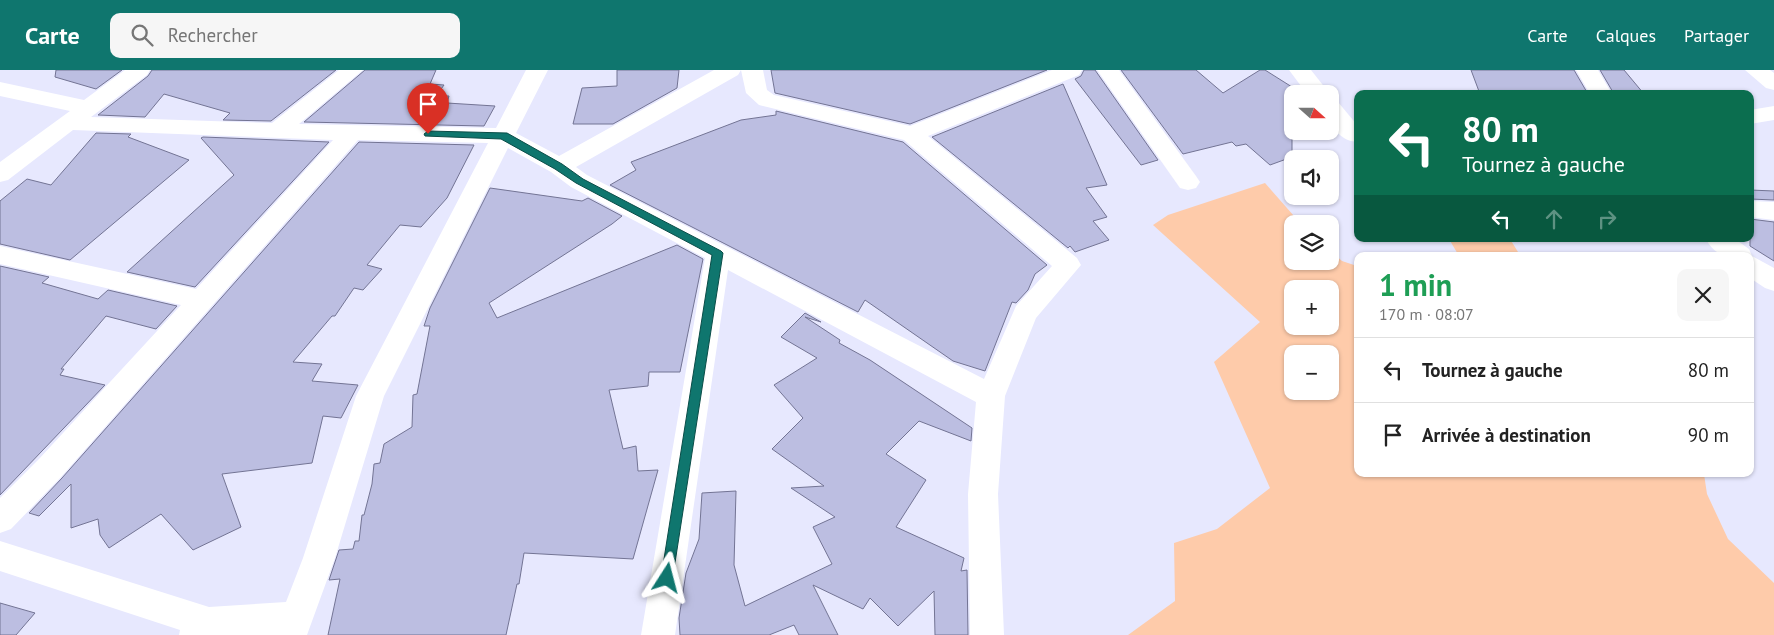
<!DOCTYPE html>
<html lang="fr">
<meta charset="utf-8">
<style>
:root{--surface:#fff;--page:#f6f6f6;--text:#222;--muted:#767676;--line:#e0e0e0;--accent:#0f766e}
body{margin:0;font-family:"PT Sans",sans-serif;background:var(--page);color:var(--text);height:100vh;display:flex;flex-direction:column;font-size:19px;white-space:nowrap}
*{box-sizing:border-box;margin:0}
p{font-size:16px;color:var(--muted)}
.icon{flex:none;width:28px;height:28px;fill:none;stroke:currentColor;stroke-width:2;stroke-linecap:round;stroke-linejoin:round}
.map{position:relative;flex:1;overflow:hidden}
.drawer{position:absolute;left:1354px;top:182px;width:400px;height:225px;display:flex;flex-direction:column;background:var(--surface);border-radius:10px;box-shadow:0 1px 4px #0004}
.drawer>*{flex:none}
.top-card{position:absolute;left:1354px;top:20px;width:400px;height:152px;border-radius:10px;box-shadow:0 1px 4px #0004;background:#0b6e4f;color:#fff;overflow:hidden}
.needle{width:32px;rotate:111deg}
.buttons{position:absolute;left:1284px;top:15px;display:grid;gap:10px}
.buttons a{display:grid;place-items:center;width:55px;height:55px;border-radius:10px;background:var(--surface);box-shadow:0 1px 4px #0004;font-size:25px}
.pin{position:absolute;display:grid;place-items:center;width:42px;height:42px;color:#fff;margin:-51px -21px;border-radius:50% 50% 50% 0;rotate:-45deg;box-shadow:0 0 5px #0007}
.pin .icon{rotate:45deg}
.me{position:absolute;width:55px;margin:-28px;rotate:9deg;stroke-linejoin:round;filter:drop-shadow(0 0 4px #0008)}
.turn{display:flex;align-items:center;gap:18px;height:105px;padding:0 25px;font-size:22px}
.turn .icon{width:65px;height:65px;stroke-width:2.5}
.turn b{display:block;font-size:35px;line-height:42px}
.lanes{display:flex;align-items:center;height:48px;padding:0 25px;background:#0003;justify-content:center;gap:25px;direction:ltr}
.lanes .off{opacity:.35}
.round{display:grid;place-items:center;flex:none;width:52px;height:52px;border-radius:10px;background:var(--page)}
.overview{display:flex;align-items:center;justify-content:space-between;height:85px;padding:0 25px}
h1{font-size:30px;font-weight:600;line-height:38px;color:#1e9e55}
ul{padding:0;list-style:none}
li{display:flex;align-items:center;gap:15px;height:65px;padding:0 25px;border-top:1px solid var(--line)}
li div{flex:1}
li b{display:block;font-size:19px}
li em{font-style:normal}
header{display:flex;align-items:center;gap:30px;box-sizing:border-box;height:70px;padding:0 25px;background:var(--accent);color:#fff}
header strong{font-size:24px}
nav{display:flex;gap:28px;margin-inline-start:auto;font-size:18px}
.search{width:350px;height:45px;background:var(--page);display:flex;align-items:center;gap:12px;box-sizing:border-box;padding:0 18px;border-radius:10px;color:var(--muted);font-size:19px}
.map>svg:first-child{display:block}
.green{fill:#fecbaa;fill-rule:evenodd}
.building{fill:#bcbee1;stroke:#737494}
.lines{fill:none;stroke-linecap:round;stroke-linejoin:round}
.minor{fill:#fff;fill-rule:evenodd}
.route{fill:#0f766e;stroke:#0a4d48}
</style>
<header>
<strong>Carte</strong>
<div class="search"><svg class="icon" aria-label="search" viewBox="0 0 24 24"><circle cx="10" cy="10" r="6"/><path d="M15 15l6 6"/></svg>Rechercher</div>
<nav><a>Carte</a><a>Calques</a><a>Partager</a></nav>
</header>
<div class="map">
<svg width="1774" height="565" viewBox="0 0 1774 565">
<rect width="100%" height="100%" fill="#e7e8fe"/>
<g class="green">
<path d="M1265,113L1301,154H1292V191H1330V180L1342,191L1357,196L1358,404H1704L1707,424L1728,469L1774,513V565H1128L1175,531L1174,473L1217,459L1270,418L1214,292L1260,252L1153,155L1168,145ZM1292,219H1330V256H1292ZM1292,284H1330V321H1292Z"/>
<path d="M1449,169H1510L1518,182L1527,186H1459Z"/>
</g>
<g class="building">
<path d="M56,0H122L96,19L55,7Z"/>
<path d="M152,0H336L271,51L223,50L230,43L164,24L145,47L98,45L148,6Z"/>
<path d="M365,0H436L430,14L444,15L436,26H449L447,33L495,36L484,56L304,52Z"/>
<path d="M617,0H679L677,18L613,54H573L582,18L617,16Z"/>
<path d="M771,0H1047L910,54L775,23Z"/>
<path d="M1084,0H1095L1158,90L1141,95L1075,9L1081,6Z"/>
<path d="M1121,0H1196L1223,23L1260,0H1265L1292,17V87L1270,95L1246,74L1236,76L1232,72L1183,84Z"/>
<path d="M1471,0H1574L1588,24H1480Z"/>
<path d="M1600,0H1624L1644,24H1614Z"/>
<path d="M1063,14L1107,115L1086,118L1107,147L1093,151L1109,170L1075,182L1070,176L1068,178L932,67Z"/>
<path d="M776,41L903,72L1047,195L1035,204L1028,220L1016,233L1012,232L985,301L953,291L865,230L858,242L610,115L636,100L631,92L741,50L776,45Z"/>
<path d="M96,63L131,64L128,67L189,90L70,190L0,174V131L27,109L51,115Z"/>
<path d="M203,67L329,72L195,217L127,202L234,105L201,68Z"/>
<path d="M359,72L474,75L447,128L421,157L400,155L367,195L382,199L363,220L354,218L335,246H332L293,292L322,294L312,311L358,315L341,348L323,346L312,393L222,404L241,457L193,480L161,444L109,478L100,465L98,449L71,458V414L39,446L29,443L62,408Z"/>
<path d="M490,118L582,131L588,128L622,146L612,154L489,233L497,248L677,175L703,189L680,302H649L648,316L609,320L623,379L636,376L638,401L658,400L633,489L524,483L519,514H517L506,565H328L340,509L329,510L339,480L353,479L355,471H359L362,445H364L372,414L374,394L380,393L384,374L412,357L413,325L417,324L430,256H424L430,238Z"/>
<path d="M1750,120L1774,121V130L1750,129Z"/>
<path d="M1750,149L1774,152V191L1750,176Z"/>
<path d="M0,196L49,207L42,213L98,229L108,220L177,236L156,259L106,246L61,299H64L60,305L105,315L0,425Z"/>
<path d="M805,243L821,252L805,247L840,270L839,273L870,290L972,358L971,371L919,351L886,384L926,410L896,457L964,488L961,501L967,500L968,565H935L934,521L898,556L870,528L863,539L813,515L838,565H799L794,555L769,565H680L679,548L686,503L699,469L702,423L736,421L734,495L745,536L832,494L813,457L835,447L791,418L824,416L772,379L803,348L774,315L817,288L781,267Z"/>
<path d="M0,533L35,543L16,565H0Z"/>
</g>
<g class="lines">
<g class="minor">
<path d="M125,0H150L147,5L91,47L272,53L339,0H363L299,54L496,58L526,0H548L516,63L559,86L714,0H741L738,5L576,97L587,105L984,309L1016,236L1052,196L904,70L759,35L746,23L741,0H763L767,20L774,25L910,56L1052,0H1082L1079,5L928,66L1077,188L1081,195L1036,248L1005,326L998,424L1004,565H970L968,424L976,332L728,200L675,565H641L705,188L571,117L551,102L508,78L384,326L335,488L307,565H179L180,560L0,501V471L209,537L286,532L303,488L356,326L488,73L358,70L61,407L11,459L0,463V428L39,389L181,235L0,194V176L196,219L333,70L73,60L8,110L0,112V92L70,41L0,26V12L84,30Z"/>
<path d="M1097,0H1119L1196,106L1200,112L1196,118L1188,120L1180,118Z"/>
<path d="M1289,0H1311L1330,24H1307Z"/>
<path d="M1576,0H1598L1612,24H1590Z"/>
<path d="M1745,0H1770L1774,3V20L1766,18Z"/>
<path d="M1330,30L1338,32L1358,56V71C1347,74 1333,61 1330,51C1328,45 1330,36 1330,30Z"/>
<path d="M1774,36V50L1750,54V40Z"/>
<path d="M1750,131L1774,132V150L1750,147Z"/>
<path d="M1706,169H1735L1749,179L1752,186L1774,198V221L1765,218L1750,208V186C1731,186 1716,189 1706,169Z"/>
</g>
</g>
<path class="route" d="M428,61L507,63L562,94L583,109L721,181L723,183L672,512L667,514L663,512L661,508L712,185L576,113L555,99L501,69L425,66L424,64Z"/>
</svg>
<div class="buttons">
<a><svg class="needle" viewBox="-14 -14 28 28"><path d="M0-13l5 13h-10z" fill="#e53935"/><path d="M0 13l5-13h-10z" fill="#767676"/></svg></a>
<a><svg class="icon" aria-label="sound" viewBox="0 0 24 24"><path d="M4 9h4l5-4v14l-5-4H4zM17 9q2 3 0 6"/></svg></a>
<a><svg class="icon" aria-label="layers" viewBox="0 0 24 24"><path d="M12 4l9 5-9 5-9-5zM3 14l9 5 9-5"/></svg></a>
<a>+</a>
<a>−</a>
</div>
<div class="pin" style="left:428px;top:64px;background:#d93025"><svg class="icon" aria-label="arrive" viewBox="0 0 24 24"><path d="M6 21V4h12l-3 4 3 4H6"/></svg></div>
<svg class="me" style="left:667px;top:508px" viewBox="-20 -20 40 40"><path d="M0-17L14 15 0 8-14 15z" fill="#0f766e" stroke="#fff" stroke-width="4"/></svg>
<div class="top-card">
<div class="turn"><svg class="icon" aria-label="left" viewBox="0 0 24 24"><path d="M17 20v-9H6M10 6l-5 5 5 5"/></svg><div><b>80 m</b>Tournez à gauche</div></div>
<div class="lanes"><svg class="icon" aria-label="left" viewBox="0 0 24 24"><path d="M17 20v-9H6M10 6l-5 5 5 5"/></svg><svg class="icon off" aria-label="ahead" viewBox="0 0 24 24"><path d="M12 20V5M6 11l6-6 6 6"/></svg><svg class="icon off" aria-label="right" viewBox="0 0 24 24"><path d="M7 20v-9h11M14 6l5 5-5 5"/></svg></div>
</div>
<section class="drawer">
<div class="overview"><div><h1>1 min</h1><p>170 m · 08:07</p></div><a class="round"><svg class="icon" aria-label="close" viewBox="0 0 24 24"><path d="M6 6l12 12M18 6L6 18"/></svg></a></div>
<ul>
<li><svg class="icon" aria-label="left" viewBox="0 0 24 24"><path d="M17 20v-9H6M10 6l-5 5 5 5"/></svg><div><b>Tournez à gauche</b></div><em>80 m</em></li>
<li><svg class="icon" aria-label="arrive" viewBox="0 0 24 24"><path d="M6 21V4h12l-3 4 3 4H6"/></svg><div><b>Arrivée à destination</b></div><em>90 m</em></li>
</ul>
</section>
</div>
